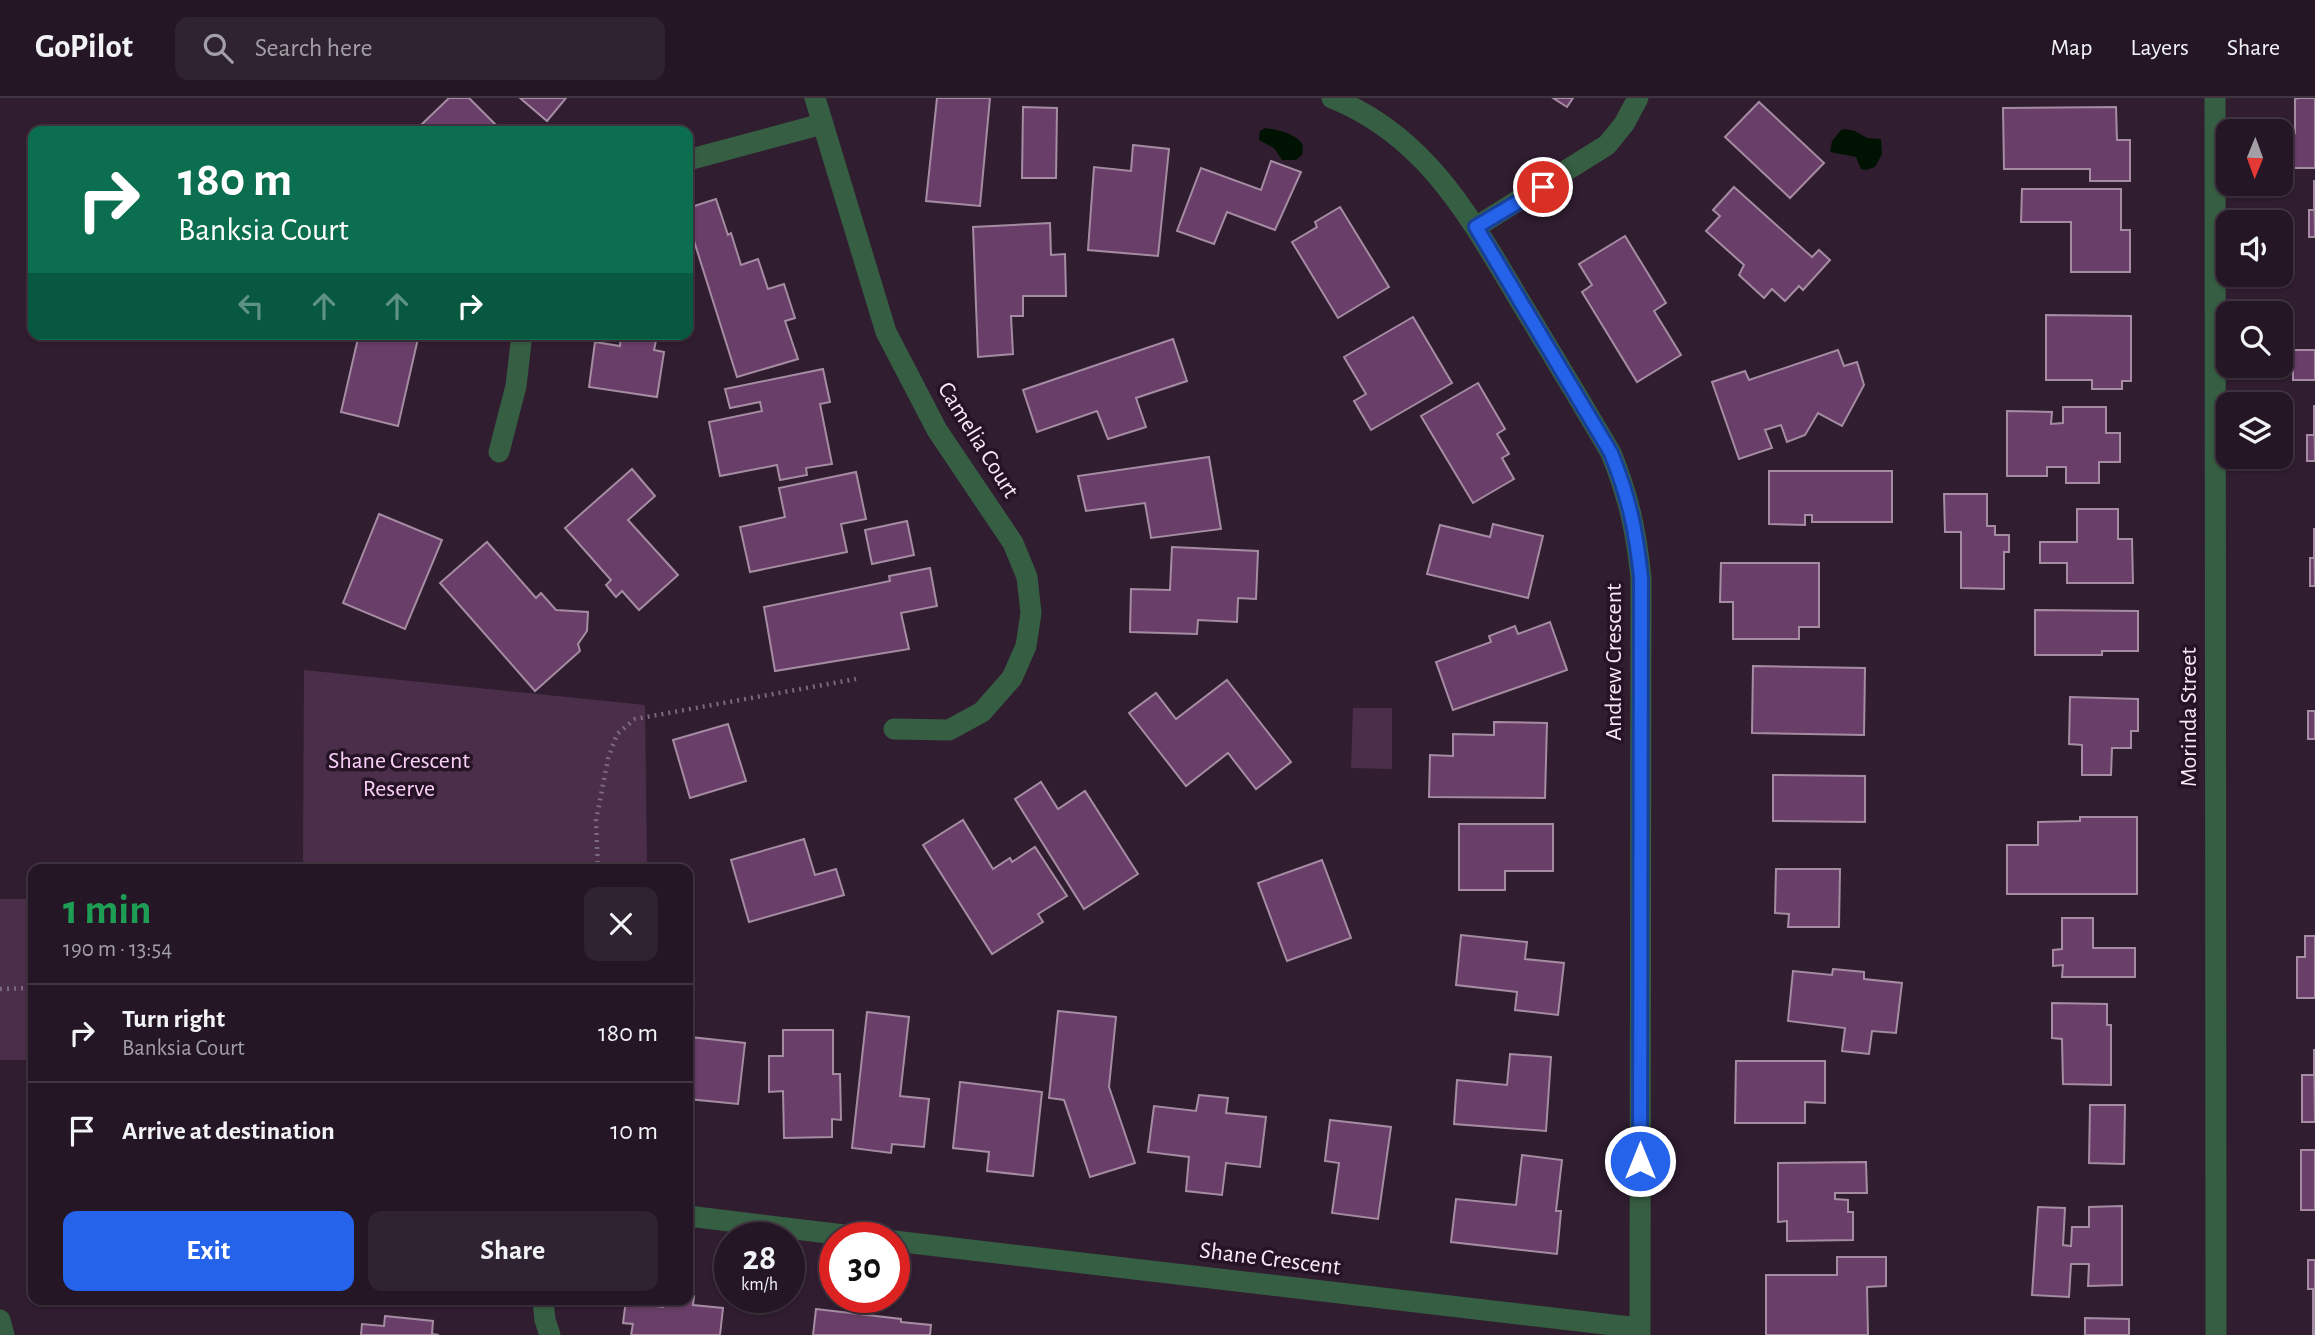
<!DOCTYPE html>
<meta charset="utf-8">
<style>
:root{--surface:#241624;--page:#302331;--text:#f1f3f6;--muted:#a39fa6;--line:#413541;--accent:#2563eb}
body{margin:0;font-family:"Alegreya Sans",sans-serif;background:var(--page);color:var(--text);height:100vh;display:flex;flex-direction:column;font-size:26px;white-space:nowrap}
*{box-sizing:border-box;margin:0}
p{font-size:23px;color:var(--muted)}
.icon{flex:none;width:38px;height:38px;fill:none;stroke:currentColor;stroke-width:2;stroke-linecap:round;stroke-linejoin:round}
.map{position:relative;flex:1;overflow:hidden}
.drawer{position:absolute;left:28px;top:766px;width:665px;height:441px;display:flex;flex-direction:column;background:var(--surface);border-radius:14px;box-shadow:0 2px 5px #0004,0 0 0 2px var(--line)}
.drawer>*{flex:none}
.hud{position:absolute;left:28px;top:28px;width:665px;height:214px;border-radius:14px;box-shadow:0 2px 5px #0004,0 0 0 2px var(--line);background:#0b6e4f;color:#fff;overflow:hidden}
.needle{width:46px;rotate:181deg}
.controls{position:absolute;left:2216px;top:21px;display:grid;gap:14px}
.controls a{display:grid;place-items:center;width:77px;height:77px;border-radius:14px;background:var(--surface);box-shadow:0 2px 5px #0004,0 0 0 2px var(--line);font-size:35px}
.speed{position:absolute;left:714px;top:1124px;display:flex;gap:14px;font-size:35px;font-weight:700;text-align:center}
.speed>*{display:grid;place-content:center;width:91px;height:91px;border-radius:50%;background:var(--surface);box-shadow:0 2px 5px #0004,0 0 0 2px var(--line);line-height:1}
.speed small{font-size:18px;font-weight:400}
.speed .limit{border:10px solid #d22;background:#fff;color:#111}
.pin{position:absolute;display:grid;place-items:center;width:60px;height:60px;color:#fff;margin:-30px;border:4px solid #fff;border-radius:50%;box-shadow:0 2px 7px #0007}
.me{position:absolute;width:77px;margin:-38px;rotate:0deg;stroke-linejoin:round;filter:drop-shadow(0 0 5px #0008)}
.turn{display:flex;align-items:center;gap:24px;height:147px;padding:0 35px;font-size:32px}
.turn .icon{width:91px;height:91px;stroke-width:2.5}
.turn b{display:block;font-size:49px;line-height:60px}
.lanes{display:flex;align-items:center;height:66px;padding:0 35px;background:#0003;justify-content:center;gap:35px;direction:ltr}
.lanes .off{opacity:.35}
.round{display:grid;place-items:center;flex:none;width:74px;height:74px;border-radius:14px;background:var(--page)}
.summary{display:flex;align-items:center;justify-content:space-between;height:119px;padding:0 35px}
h1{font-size:42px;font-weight:700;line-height:52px;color:#1e9e55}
.button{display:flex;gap:14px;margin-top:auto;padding:14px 35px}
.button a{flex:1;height:80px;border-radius:14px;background:var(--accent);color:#fff;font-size:28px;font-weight:700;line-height:80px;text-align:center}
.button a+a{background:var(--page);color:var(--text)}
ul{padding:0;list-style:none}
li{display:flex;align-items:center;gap:21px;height:98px;padding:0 35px;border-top:2px solid var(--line)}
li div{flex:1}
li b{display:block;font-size:26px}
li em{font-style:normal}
header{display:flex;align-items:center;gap:42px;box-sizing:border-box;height:98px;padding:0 35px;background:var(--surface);border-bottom:2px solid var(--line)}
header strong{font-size:33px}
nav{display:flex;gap:38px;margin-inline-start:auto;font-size:24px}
.search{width:490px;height:63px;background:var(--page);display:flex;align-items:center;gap:18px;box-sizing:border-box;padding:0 24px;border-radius:14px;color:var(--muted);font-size:26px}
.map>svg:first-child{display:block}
.green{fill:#4b2f4a}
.water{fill:#001303}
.building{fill:#693e68;stroke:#a58ca3;stroke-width:2}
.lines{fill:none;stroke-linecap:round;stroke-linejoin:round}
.path{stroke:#7b6a7b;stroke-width:4.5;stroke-dasharray:2 5;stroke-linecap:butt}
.minor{stroke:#365e42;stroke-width:21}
.route-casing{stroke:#184099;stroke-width:18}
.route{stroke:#2563eb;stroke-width:12}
.labels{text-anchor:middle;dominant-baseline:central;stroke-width:7;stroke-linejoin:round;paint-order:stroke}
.street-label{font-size:24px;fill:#f7eaf6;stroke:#261426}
.park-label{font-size:24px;fill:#fad0f8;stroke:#261426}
</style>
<header>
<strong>GoPilot</strong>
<div class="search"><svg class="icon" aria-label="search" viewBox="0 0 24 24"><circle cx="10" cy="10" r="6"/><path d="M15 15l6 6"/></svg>Search here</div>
<nav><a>Map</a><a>Layers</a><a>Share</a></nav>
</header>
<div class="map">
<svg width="2315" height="1237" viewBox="0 0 2315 1237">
<rect width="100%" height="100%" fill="#301d30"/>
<g class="green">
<path d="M304,572L645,607L647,772H303Z"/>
<path d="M1353,610H1392V671L1351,670Z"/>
<rect x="0" y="801" width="33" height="161"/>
</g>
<g class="water">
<path d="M1265,30C1278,32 1295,35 1303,47L1302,57L1296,62H1282L1274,50L1259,42L1260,33Z"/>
<path d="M1845,31L1855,33L1867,40L1881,41L1882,56L1875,69L1866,72L1861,71L1856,59L1830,54L1832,43L1841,32Z"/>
</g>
<g class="building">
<path d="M449,0H469L502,33H427L421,27Z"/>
<path d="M520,0H566L547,23Z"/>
<path d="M937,0H990L980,108L926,103Z"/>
<path d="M1553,0H1573L1567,9Z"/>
<path d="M2299,0H2315V70H2287L2288,36L2295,35V1Z"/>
<path d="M1759,4L1824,65L1790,100L1725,39Z"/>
<path d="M1023,9L1057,10L1056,80H1022Z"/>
<path d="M2116,9L2117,42H2130V83H2090V71H2004L2003,10Z"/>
<path d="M1133,47L1169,51L1158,158L1088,152L1094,69L1131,73Z"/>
<path d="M1271,63L1301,74L1275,132L1227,114L1214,146L1177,133L1201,70L1261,92Z"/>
<path d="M2314,82L2315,139H2309V112H2314Z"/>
<path d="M1734,89L1812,159L1819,152L1830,162L1803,192L1799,188L1785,203L1772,191L1764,200L1739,177L1744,167L1706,133L1720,118L1713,112Z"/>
<path d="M2022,91H2121V132H2130V174H2071V124H2021Z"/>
<path d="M716,101L728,137L731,135L741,167L758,161L768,191L784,186L795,220L785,223L798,261L737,279L688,124V110Z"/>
<path d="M1340,109L1389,189L1338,220L1292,144L1317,129L1315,124Z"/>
<path d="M1050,125L1051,157L1065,156L1066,198H1023V218H1011L1013,256L978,259L973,129Z"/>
<path d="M1625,138L1666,205L1654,213L1681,257L1637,284L1582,194L1592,187L1579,166Z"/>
<path d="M2046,217L2131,218V283H2122V291H2092V282H2046Z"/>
<path d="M1413,219L1452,285L1371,332L1354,303L1366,296L1344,259Z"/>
<path d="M359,236H419L398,328L341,314Z"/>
<path d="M621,236H667L666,239L657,238L654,252L664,254L657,299L589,289L595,244L620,248Z"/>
<path d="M1173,241L1187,283L1136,300L1146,329L1108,341L1097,313L1037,334L1023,292Z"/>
<path d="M1838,252L1844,268L1857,264L1864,287L1842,328L1818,315L1805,337L1787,344L1781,327L1765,332L1772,350L1739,361L1712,284L1745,273L1749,282Z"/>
<rect x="2293" y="252" width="22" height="30"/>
<path d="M823,271L830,304L820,306L832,366L806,370L807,377L780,382L777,367L720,378L709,324L762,313L760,304L730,310L725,291Z"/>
<path d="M1478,285L1505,331L1497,336L1509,356L1502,360L1514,381L1473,405L1421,318Z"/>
<path d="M2314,307L2315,363H2307V337H2314Z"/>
<path d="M2063,309H2106V335H2120V364H2099V385H2066V369H2047V378H2007V313L2052,314L2051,326L2063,325Z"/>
<path d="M1209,359L1221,431L1151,440L1145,405L1086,413L1078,378Z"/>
<path d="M632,371L655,398L628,422L678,477L639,512L622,493L616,499L606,487L611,482L565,430Z"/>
<path d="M1769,373H1892V424H1812V417H1805V427L1769,426Z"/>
<path d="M856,374L866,421L841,426L847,454L750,474L740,429L785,419L779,390Z"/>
<path d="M1944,396H1987V428H1995V437H2009V454H2004V491L1961,490V434H1945Z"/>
<path d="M2077,411H2118V441H2132L2133,485H2067V465H2040V444H2077Z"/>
<path d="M379,416L442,442L405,531L343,505Z"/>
<path d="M907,423L914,457L872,466L865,432Z"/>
<path d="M1493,426L1543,438L1528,500L1427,476L1440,427L1490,439Z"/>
<path d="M2314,430L2315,488H2310V460H2314Z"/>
<path d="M487,444L536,500L541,495L556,512L588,514L587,533L578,546L580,553L535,593L440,485Z"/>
<path d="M1172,449L1258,453L1256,501L1238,500L1237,524L1198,522L1197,536L1130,534L1131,491L1170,492Z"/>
<path d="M1721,465H1819V529H1799V541H1733V504H1720Z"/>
<path d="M930,470L937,508L901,515L909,551L775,573L764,509L890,483L889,478Z"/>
<path d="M2035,512L2138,513V553H2102V557H2035Z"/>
<path d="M1550,524L1567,572L1453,612L1436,564L1491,544L1489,538L1515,528L1518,536Z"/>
<path d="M1753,568L1865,570L1864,637L1752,635Z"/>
<path d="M1227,582L1291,664L1256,691L1228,655L1186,688L1129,615L1156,595L1176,621Z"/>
<path d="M2070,599L2138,601V633H2131V650H2112L2111,677H2082V647L2069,646Z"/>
<rect x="2308" y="613" width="7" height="28"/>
<path d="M1494,624L1547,625L1545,700L1429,699L1430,657L1453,658V636L1494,637Z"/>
<path d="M728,626L746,683L690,700L673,642Z"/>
<path d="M1773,677L1865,678V724L1773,723Z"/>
<path d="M1041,684L1058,711L1085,693L1138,776L1084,811L1015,701Z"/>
<path d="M2080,719H2137V796H2007V747H2038V724L2080,723Z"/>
<path d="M963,722L993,771L1010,760L1012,764L1035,749L1067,798L1038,816L1043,824L992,856L923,747Z"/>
<path d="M1459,726H1553V773H1505V792H1459Z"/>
<path d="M804,741L815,777L836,771L844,797L749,824L731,762Z"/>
<path d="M1322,762L1351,840L1287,863L1258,785Z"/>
<path d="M1776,771H1840L1839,829H1788L1789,816L1775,815Z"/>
<path d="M2062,820H2093V850H2135V879H2062L2063,867L2053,868V852L2062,851Z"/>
<path d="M1461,837L1527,844L1525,861L1564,865L1558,917L1515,912L1517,894L1456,887Z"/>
<path d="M2305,838H2315V900H2297V859H2305Z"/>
<path d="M1833,871L1864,874V881L1902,885L1896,935L1872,933L1869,956L1842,953L1845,930L1788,923L1793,873L1832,877Z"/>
<path d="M2052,905L2107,906V927H2111V987L2063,986L2062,941L2052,940Z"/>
<path d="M688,907H694L691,939L745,945L738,1006L688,1001Z"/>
<path d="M1058,913L1116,919L1109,989L1135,1065L1090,1079L1064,1002L1049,1000Z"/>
<path d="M867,914L909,919L900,998L929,1001L924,1049L892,1046L891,1055L852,1050Z"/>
<path d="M783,932H833V976H840L841,1022L832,1021V1039L784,1040L783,993L769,994V958H783Z"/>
<path d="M2314,951L2315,1024H2302V977H2314Z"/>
<path d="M1510,956L1551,959L1546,1033L1454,1026L1457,982L1507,987Z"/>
<path d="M1736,963H1825V1005L1805,1004V1025H1735Z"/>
<path d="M960,984L1042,994L1033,1078L987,1073L989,1054L953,1050Z"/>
<path d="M1199,997L1228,1000L1226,1015L1266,1019L1260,1069L1226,1065L1222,1097L1186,1093L1189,1059L1148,1054L1154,1008L1196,1013Z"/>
<path d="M2090,1007H2125L2124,1066L2089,1065Z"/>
<path d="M1330,1022L1391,1029L1378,1121L1332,1115L1339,1065L1325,1063Z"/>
<rect x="2301" y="1052" width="14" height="60"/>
<path d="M1522,1057L1562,1062L1556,1113H1561L1557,1156L1451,1144L1456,1101L1516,1107Z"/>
<path d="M1866,1064L1867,1095H1835V1101L1848,1102V1114H1853V1142L1787,1143V1123L1778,1124V1065Z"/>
<path d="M2122,1108V1187L2088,1188L2089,1166H2071L2069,1199L2032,1197L2038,1109L2065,1110L2063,1147L2071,1148L2072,1129H2089V1109Z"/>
<path d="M1837,1159H1886V1188L1867,1189L1868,1237H1766V1177H1837Z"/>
<path d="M2308,1162H2315V1236H2313V1191H2308Z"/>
<path d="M688,1197L694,1198L693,1207L723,1210L720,1237H631L633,1226L623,1225L626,1202H640V1206L663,1209L664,1203L668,1202H688Z"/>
<path d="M816,1211L901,1221V1224L931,1227L930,1237H813Z"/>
<path d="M385,1218L433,1223L432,1236L439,1237H361L362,1226L384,1228Z"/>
<path d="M2085,1220L2129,1221V1237H2085Z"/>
</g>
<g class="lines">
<g class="path">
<path d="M598,772L596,723L608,661L617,636L635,621L856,581"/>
<path d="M0,891L33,890"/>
</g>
<g class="minor">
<path d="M815,0L886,234L937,332L1013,445L1027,479L1031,515L1026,548L1012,580L982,614L949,632L894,631"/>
<path d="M1332,0C1427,38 1471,121 1520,203C1551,254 1581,304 1611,355C1629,400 1636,432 1641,480L1640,1237"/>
<path d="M2215,0L2216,1237"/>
<path d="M688,62L822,26"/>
<path d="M1476,129L1607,47L1624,26L1638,0"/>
<path d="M499,354L516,288L522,236"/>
<path d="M688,1118L861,1139"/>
<path d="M894,1143L1639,1230"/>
<path d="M543,1202L545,1222L550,1237"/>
<path d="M0,1222L4,1237"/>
</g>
</g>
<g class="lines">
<defs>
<path id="route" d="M1543,89L1476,129L1611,355C1629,400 1636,432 1641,480L1640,1063"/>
</defs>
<use href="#route" class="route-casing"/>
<use href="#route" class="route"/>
</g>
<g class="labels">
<g class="street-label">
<text transform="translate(978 342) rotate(58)">Camelia Court</text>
<text transform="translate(1614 564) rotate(-90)">Andrew Crescent</text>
<text transform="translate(2189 619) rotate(-90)">Morinda Street</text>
<text transform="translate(1270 1161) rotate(7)">Shane Crescent</text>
</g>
<g class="park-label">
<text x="399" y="663">Shane Crescent<tspan x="399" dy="28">Reserve</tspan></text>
</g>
</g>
</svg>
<div class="controls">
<a><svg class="needle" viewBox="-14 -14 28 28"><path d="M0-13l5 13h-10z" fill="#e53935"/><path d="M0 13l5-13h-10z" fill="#a39fa6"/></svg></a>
<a><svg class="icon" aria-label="sound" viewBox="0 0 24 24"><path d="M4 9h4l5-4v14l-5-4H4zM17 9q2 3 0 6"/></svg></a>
<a><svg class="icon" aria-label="search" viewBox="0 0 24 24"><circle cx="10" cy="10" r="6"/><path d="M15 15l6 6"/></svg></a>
<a><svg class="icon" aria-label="layers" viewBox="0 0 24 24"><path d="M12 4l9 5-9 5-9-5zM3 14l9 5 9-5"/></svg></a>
</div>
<div class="speed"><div>28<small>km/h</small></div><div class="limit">30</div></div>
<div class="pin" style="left:1543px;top:89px;background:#d93025"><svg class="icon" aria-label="arrive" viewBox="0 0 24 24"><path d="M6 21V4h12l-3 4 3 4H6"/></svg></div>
<svg class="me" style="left:1640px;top:1063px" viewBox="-20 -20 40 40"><circle r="17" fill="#2563eb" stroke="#fff" stroke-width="3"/><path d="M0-11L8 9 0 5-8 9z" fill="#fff"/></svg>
<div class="hud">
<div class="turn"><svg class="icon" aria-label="right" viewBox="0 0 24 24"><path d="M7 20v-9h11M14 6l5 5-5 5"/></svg><div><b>180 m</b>Banksia Court</div></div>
<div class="lanes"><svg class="icon off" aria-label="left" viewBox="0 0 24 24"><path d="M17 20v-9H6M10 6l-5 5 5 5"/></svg><svg class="icon off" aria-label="ahead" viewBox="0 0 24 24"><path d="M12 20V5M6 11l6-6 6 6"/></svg><svg class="icon off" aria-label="ahead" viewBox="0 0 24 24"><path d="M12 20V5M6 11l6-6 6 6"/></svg><svg class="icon" aria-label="right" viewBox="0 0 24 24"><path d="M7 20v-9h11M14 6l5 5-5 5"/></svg></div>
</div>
<section class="drawer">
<div class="summary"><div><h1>1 min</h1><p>190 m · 13:54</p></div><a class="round"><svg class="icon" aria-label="close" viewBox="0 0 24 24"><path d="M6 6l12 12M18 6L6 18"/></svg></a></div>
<ul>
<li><svg class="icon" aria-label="right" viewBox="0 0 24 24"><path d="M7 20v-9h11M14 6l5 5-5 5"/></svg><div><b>Turn right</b><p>Banksia Court</p></div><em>180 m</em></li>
<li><svg class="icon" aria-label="arrive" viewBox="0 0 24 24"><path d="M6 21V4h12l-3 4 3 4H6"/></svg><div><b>Arrive at destination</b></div><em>10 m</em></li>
</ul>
<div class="button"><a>Exit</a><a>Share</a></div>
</section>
</div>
